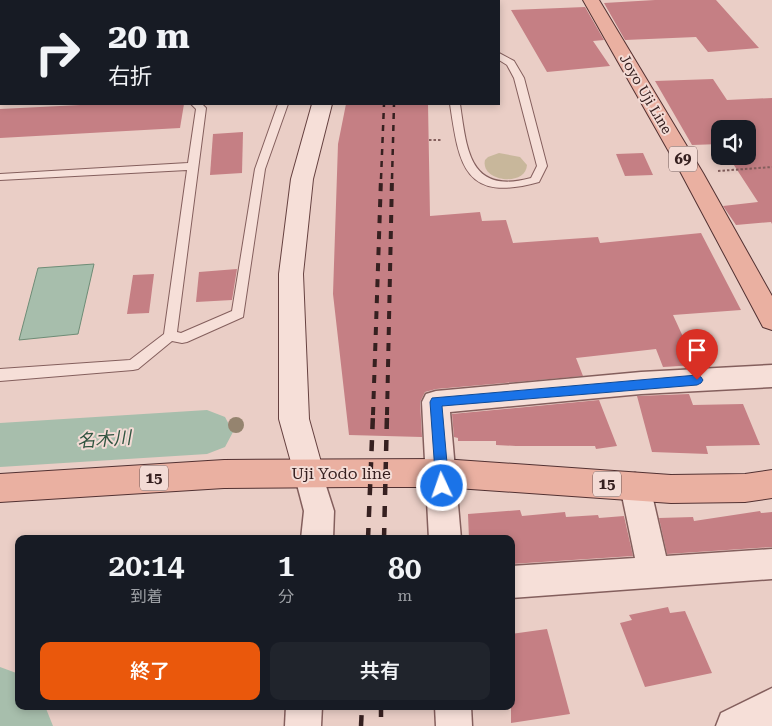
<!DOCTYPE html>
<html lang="ja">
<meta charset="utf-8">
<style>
:root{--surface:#171b24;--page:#20242c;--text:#f1f3f6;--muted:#9ea1a6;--accent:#ea580c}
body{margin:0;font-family:"Roboto Serif","Noto Sans JP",serif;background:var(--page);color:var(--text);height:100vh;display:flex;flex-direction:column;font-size:19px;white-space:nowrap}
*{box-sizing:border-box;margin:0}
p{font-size:16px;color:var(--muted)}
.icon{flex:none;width:28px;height:28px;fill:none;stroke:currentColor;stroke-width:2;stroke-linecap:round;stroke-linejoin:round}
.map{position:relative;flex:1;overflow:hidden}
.details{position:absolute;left:15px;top:535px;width:500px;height:175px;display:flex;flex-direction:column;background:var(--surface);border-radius:10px;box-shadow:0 2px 8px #0003}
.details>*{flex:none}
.top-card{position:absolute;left:0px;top:0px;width:500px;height:105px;box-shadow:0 2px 8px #0003;background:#171b24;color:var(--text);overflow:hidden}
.tools{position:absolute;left:711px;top:120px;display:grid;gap:10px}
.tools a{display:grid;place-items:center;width:45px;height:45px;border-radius:10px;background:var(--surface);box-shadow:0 2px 8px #0003;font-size:25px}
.pin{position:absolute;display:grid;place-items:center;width:42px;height:42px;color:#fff;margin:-51px -21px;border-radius:50% 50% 50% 0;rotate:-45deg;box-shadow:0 0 5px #0007}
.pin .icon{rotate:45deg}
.me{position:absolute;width:55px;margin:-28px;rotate:357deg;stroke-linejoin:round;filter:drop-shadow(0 0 4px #0008)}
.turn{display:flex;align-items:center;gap:18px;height:105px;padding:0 25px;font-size:22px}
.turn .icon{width:65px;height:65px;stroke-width:2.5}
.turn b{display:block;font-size:35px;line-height:42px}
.eta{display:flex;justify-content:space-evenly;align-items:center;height:85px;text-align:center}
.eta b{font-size:30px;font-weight:600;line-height:35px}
.cta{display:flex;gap:10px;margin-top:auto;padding:10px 25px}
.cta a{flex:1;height:58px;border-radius:10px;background:var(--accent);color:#fff;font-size:20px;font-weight:600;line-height:58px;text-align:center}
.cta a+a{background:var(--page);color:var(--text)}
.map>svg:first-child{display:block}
.green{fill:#c8b79b}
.water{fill:#a7beac;stroke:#6e8c76}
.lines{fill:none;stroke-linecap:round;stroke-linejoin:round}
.river{fill:#a7beac;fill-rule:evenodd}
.building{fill:#c57f84}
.lane-casing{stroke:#845f5d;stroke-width:2}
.street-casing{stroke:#845f5d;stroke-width:3}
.secondary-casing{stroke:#664140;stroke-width:2}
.primary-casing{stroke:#523132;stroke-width:2}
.path{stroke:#845f5d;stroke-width:2;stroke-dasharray:2.5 2;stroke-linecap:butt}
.lane{fill:#f6dfd8;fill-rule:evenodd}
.street{fill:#f6dfd8;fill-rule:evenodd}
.secondary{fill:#f6dfd8;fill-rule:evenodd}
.primary{fill:#eab0a1;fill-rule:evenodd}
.rail-far2{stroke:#362020;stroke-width:2.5;stroke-dasharray:6 6;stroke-linecap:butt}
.rail-far1{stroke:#362020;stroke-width:4;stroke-dasharray:8 8;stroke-linecap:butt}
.rail{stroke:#362020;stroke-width:4.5;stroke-dasharray:11 11;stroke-linecap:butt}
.tree{fill:#95846f}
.route{fill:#1a73e8;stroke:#114b97}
.labels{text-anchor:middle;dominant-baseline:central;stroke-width:4;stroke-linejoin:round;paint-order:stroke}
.far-street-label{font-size:14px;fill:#362020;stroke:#f3dbd5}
.shield{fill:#f3dbd5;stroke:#6f5856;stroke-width:1}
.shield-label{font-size:15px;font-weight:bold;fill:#362020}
.street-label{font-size:16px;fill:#362020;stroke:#f3dbd5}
.water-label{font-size:18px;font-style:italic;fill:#305440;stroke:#f3dbd5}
</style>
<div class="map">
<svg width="772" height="726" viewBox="0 0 772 726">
<rect width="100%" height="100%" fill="#eacec6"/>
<path class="green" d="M499,153L520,157L527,165C526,187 480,182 485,160L488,157Z"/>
<path class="water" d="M94,264L78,334L19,340L38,268Z"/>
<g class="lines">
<g class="river">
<path d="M207,410L225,417L233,432L225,447L207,454L0,467V423Z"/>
<path d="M0,667L19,674V706H45L53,726H0Z"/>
</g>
</g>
<g class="building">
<path d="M655,0H716L759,48L708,52L696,37L625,40L604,3Z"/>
<path d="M585,7L604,40L593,41L610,66L547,72L511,10Z"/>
<path d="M713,79L727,100L772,98V224L771,222L736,225L723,206L758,202L728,156H748V129H720V144L692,145L655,81Z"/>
<path d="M100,104H184L180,128L0,138V109Z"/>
<path d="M346,104H428L430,216L480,212L482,221L506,220L513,243L598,237L600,243L701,233L741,310L673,315L696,365L663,367L656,349L576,358L583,376L436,389L425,392L420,402L422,437L349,435L333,294L338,144Z"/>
<path d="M243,132L242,173L210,175L213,134Z"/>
<path d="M643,153L653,175L625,176L616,154Z"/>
<path d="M237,269L232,300L196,302L199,272Z"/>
<path d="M154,274L149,313L127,314L133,275Z"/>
<path d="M689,394L693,405L743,404L760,445L706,446L708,454L652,452L637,396Z"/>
<path d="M599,400L617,446L596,449L595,446H516L496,445V441H458V438L454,437L452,414Z"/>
<path d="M520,510L522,516L565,512L566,517L598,515L599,518L624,516L633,556L511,564V539H469L468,514Z"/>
<path d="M760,511L761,513L772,512V547L667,554L659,518L693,517L694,521Z"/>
<path d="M668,607L670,613L685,611L712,673L645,687L620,623L632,620L629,615Z"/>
<path d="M547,629L570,714L511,723V634Z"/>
</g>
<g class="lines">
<defs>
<g id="lane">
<path d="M0,9L1,10V15H0Z"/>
<path d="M499,53L514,61L524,78L547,166L539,182C464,203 459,165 450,104H460C467,150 469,195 531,178L537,166L514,78L507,65L499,60Z"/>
<rect x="0" y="81" width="1" height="6"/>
<path d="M191,104H202L206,108L177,332L181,333L232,311L255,169L278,104H288L265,169L243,317L187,342L182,343L172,341L138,369L133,370L0,381V369L130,360L164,334L187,170L0,180V174L188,163L196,109Z"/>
</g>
<g id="street">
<path d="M772,365V387L641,394L450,412L461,539H429L422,402L426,394L436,391L641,372Z"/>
<path d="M309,460L319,464L334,511L333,539H301L304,511L294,473L299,464Z"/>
<path d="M635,473L646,477L650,486L666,556L772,549V579L511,598V566L635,558L620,486L624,477Z"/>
<path d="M772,688V726H716L721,713Z"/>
<path d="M286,706H322L321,726H285Z"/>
<path d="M435,706H471L472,726H436Z"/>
</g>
<g id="secondary">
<rect x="346" y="0" width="16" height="1"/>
<path d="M312,104H332L313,179L303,274L309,419L324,473L320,483L309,487L298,483L294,473L279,419V274L291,179Z"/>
</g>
<g id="primary">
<path d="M583,0H599L703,173L772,296V330L763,327L681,173Z"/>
<path d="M442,459L671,475L745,474L772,470V498L745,502L671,503L442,487H354L224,488L0,502V474L224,460Z"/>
</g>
</defs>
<use href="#lane" class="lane-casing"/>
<use href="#street" class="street-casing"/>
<use href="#secondary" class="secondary-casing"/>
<use href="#primary" class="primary-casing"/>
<g class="path">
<path d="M429,140H441"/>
<path d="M718,171L772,167"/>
</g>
<use href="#lane" class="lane"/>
<use href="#street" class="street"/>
<use href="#secondary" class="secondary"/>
<use href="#primary" class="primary"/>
<g class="rail-far2">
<path d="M381,179L384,104"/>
<path d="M392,179L394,104"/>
</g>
<g class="rail-far1">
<path d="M373,415L381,178"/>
<path d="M387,415L392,178"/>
</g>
<g class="rail">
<path d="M368,539L373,414"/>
<path d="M384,539L387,414"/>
<path d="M381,706V726"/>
<path d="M361,726L362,706"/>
</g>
</g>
<circle class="tree" cx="236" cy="425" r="8"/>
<path class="route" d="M697,375L701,377L703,380L701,383L697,385L442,406L449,486L447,490L442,492L438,490L436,486L430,402L432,398Z"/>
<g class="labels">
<g class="far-street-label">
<text transform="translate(646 94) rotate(60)">Joyo Uji Line</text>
</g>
<g class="shield">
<rect x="669" y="146.5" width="28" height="25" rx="4"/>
<rect x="140" y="465.5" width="28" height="25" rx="4"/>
<rect x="593" y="471.5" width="28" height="25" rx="4"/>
</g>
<g class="shield-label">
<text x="683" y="159">69</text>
<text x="154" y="478">15</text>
<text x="607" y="484">15</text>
</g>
<g class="street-label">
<text x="341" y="473">Uji Yodo line</text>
</g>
<g class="water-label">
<text transform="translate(104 439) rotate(-4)">名木川</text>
</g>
</g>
</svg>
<div class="tools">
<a><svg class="icon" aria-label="sound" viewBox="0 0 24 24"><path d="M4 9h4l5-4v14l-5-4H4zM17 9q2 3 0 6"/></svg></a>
</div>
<div class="pin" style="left:697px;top:380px;background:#d93025"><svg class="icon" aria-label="arrive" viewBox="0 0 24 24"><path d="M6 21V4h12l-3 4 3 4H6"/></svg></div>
<svg class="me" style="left:442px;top:486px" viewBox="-20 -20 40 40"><circle r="17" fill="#1a73e8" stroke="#fff" stroke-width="3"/><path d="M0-11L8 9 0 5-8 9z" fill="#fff"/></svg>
<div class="top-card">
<div class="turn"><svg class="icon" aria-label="right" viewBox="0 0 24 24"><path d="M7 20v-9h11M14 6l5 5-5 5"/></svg><div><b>20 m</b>右折</div></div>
</div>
<section class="details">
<div class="eta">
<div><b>20:14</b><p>到着</p></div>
<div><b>1</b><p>分</p></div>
<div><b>80</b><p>m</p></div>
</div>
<div class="cta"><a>終了</a><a>共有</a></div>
</section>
</div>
